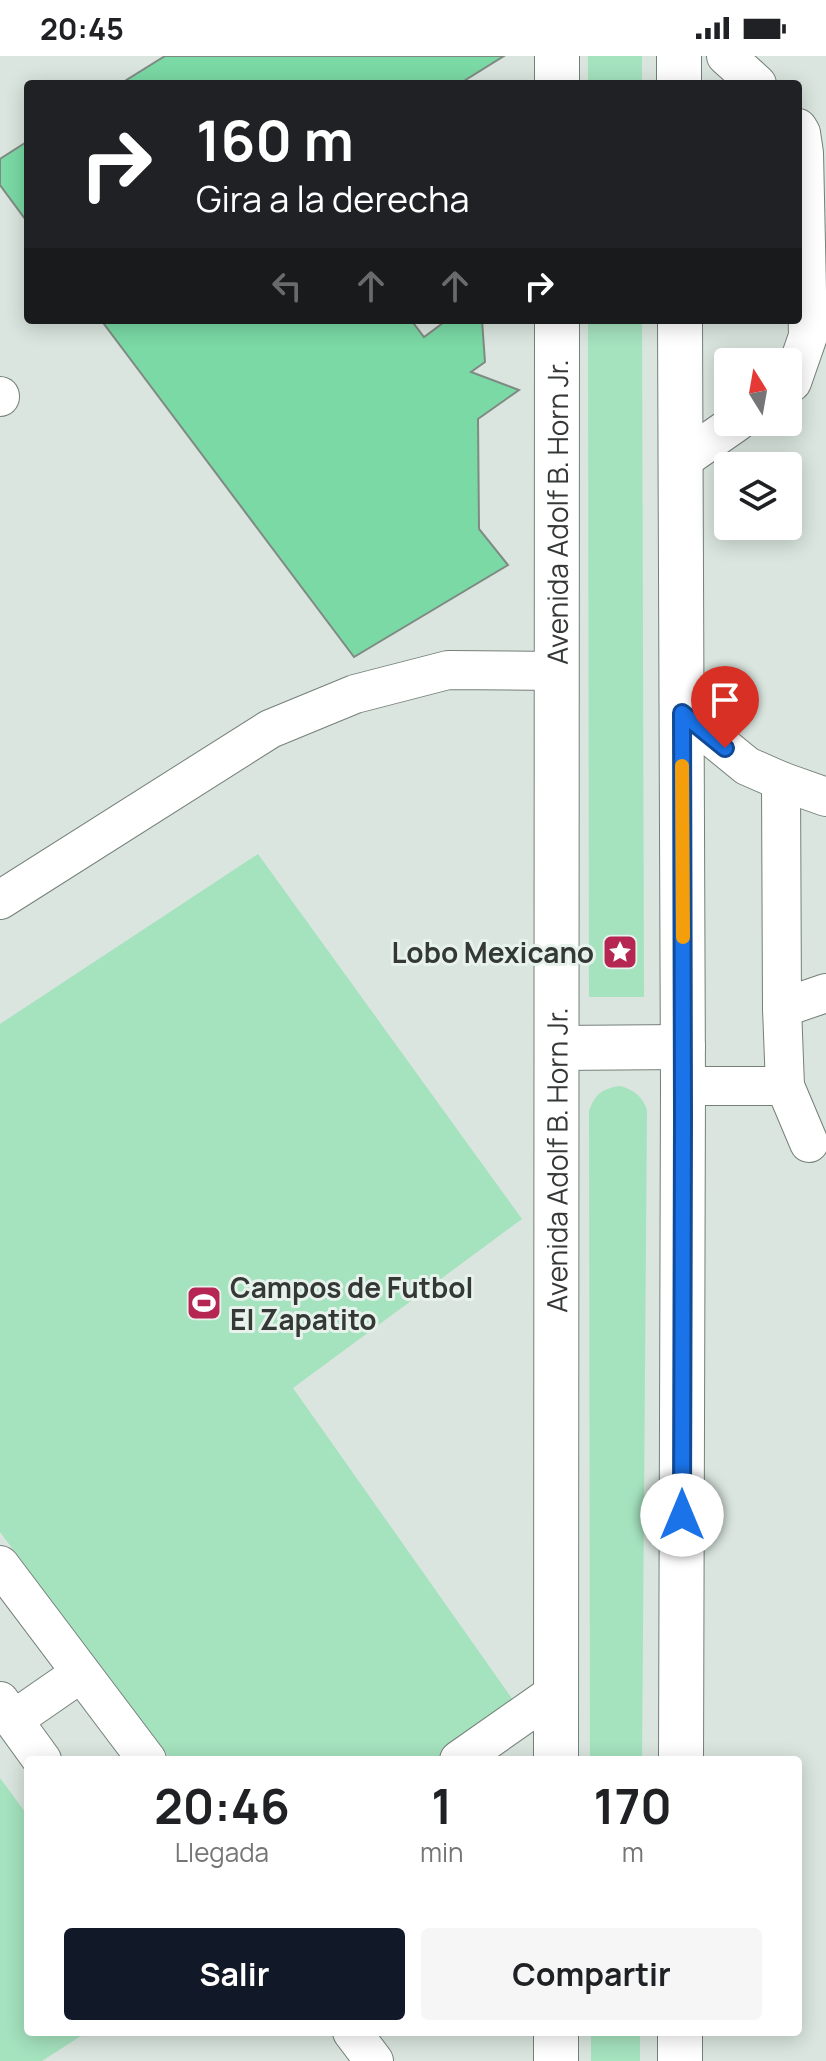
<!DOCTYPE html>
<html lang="es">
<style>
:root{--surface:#fff;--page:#f6f6f6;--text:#202124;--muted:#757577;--accent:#111827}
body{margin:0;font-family:Manrope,sans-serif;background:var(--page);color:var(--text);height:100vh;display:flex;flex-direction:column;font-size:30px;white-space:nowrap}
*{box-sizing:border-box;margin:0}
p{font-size:26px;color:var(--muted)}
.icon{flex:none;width:44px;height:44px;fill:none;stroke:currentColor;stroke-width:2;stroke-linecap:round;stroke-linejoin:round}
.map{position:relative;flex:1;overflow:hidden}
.side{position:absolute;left:24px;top:1700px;width:778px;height:280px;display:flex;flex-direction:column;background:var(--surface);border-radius:8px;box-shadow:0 4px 20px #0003}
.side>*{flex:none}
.hud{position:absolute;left:24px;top:24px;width:778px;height:244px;border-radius:8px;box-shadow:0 4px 20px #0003;background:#202124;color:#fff;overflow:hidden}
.needle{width:52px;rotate:349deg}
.buttons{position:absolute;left:714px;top:292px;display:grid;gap:16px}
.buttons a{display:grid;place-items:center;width:88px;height:88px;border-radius:8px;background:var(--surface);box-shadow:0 4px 20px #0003;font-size:40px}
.pin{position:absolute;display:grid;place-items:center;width:68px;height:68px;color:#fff;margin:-82px -34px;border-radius:50% 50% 50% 0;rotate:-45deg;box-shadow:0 0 8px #0007}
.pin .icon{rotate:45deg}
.me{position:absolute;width:88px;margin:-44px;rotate:0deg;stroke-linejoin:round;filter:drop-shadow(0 0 6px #0008)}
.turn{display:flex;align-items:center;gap:28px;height:168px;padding:0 40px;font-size:36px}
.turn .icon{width:104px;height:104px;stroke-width:2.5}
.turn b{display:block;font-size:56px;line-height:68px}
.lanes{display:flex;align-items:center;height:76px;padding:0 40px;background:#0003;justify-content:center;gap:40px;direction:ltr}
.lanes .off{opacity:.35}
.eta{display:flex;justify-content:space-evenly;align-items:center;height:136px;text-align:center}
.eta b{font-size:48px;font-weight:700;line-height:56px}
.button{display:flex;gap:16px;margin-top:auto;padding:16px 40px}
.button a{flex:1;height:92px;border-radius:8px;background:var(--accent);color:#fff;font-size:32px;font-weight:700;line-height:92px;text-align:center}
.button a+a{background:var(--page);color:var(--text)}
.status{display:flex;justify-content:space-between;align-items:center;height:56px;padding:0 40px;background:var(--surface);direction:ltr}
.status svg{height:22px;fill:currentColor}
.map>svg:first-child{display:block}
.green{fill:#a5e2be}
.building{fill:#7ad9a5;stroke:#7f8a83;stroke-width:2}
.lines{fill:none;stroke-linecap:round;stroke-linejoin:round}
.minor-casing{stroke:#758079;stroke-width:40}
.major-casing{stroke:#758079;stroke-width:46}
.minor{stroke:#fff;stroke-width:38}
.major{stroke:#fff;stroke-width:44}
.route-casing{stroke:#114b97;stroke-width:20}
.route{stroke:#1a73e8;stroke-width:14}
.slow{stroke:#f59e0b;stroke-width:14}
.labels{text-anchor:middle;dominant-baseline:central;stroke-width:6;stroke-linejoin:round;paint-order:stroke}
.street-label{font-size:28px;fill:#353936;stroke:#e6f2eb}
.poi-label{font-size:28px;font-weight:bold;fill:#353936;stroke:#e6f2eb;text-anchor:end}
</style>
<div class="status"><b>20:45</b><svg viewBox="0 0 49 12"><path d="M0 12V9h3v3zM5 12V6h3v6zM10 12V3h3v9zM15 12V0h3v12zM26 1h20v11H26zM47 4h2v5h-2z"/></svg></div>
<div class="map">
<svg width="826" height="2005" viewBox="0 0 826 2005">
<rect width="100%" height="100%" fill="#d9e5de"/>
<g class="green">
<rect x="588" y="0" width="54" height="28"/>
<path d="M588,264H642L644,941H589Z"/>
<path d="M258,798L522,1163L293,1332L518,1651L443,1704H171L0,1476V968Z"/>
<path d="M620,1030C634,1034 642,1040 647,1054L642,1704H590L589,1055C594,1039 603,1032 620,1030Z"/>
<path d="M0,1722L28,1760V1976H87L42,2005H0Z"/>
<rect x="591" y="1976" width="49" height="29"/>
</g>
<g class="building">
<path d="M165,0H504L459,28H120Z"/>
<path d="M28,85V167L0,129V103Z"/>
<path d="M101,264H411L424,281L447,264H482L485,306L471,316L519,334L478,363L479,473L508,509L354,601Z"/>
</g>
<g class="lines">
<defs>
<g id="minor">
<path d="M726,0L757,28"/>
<path d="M788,329L792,326L808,280L804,97L801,77L798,72"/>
<path d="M0,340V341"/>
<path d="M681,405L737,366"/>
<path d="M682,657L747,710L781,725L782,952L785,1030H683"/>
<path d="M781,725L826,741"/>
<path d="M0,844L270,673L355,638L448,614L557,615"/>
<path d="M782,952L826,937"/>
<path d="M785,1030L809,1087"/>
<path d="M0,1509L147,1704"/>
<path d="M0,1645L13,1664L81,1617"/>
<path d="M13,1664L42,1704"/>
<path d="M459,1704L556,1636"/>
<path d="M352,1976L374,2005"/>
</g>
<g id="major">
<path d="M679,0V28"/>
<path d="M557,28V0"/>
<path d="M680,264L683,1030L681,1704"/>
<path d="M557,992L683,991"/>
<path id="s1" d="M556,1704L557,264"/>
<path d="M556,2005V1976"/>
<path d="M680,2005V1976"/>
</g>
</defs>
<use href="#minor" class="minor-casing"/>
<use href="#major" class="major-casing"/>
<use href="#minor" class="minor"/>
<use href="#major" class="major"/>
</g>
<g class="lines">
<defs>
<path id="route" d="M682,1459L683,1061L682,657L725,692"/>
</defs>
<use href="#route" class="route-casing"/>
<use href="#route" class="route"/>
<path class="slow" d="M682,710L683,881"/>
</g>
<defs>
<symbol id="sight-square" viewBox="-11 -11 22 22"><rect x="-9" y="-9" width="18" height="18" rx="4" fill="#b62653" stroke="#e6f2eb"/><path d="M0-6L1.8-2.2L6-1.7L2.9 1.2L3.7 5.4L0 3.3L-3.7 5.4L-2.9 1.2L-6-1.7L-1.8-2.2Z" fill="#fff"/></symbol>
<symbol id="stadium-square" viewBox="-11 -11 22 22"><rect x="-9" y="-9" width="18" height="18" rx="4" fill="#b62653" stroke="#e6f2eb"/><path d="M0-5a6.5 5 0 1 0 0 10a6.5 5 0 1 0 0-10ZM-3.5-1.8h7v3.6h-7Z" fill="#fff"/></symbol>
</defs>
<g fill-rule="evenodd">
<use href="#sight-square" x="600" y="876" width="40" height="40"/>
<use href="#stadium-square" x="184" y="1227" width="40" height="40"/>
</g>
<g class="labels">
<g class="street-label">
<text stroke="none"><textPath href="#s1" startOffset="1248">Avenida Adolf B. Horn Jr.</textPath></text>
<text stroke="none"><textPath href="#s1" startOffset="600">Avenida Adolf B. Horn Jr.</textPath></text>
</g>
<g class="poi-label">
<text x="594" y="896">Lobo Mexicano</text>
<text x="230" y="1231" text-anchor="start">Campos de Futbol<tspan x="230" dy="32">El Zapatito</tspan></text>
</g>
</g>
</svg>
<div class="buttons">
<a><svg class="needle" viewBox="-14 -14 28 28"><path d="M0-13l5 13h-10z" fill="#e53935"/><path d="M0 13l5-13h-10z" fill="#757577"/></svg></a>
<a><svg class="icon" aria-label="layers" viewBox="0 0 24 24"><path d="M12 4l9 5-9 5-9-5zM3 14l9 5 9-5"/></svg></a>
</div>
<div class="pin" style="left:725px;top:692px;background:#d93025"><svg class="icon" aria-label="arrive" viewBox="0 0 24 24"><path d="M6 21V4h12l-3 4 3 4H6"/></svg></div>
<svg class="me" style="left:682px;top:1459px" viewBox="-20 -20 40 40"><circle r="19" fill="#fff"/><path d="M0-13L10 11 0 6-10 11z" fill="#1a73e8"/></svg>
<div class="hud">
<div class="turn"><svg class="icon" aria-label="right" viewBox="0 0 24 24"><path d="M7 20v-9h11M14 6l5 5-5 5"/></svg><div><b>160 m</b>Gira a la derecha</div></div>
<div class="lanes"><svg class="icon off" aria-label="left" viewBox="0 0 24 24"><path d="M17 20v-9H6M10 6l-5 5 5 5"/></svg><svg class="icon off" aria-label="ahead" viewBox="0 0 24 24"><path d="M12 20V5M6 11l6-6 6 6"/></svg><svg class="icon off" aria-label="ahead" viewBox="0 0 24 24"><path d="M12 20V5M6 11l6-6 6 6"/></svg><svg class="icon" aria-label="right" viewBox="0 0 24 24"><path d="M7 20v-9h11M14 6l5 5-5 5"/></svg></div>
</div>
<section class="side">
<div class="eta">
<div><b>20:46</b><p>Llegada</p></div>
<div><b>1</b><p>min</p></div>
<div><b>170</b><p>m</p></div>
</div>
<div class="button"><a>Salir</a><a>Compartir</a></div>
</section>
</div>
